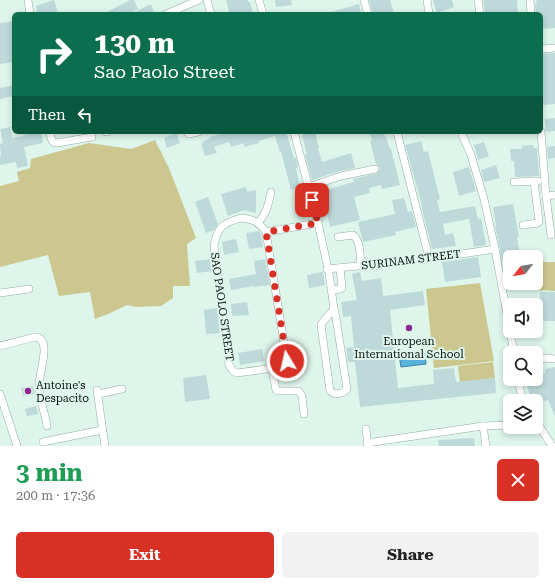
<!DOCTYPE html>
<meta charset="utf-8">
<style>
:root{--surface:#fff;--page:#f2f2f2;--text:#222;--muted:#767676;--accent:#d93025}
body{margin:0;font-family:"Roboto Serif",serif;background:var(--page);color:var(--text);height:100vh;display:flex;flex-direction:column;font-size:15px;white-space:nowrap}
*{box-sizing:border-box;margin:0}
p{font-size:13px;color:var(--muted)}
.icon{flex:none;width:22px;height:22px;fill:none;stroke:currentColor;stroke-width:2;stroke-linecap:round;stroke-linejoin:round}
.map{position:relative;height:446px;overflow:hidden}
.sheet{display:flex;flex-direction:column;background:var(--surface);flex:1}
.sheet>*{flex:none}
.hud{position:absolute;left:12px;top:12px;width:531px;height:122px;border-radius:6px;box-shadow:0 2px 6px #0003;background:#0b6e4f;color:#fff;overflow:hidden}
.needle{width:26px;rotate:239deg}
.tools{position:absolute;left:503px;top:250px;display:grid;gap:8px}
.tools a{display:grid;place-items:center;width:40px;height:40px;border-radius:6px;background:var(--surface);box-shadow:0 2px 6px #0003;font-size:20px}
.pin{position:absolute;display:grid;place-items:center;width:34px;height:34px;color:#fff;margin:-17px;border-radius:8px;box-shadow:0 2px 6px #0006}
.me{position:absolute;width:44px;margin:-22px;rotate:351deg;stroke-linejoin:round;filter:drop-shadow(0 0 3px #0008)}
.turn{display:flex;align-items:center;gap:14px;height:84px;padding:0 16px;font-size:18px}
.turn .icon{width:52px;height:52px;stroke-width:2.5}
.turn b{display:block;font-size:28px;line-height:34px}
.then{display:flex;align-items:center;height:38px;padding:0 16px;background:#0003;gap:8px;font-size:15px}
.round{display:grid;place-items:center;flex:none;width:42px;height:42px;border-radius:6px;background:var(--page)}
.headline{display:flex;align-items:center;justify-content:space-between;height:68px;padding:0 16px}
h1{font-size:24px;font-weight:700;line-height:30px;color:#1e9e55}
.action{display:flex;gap:8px;margin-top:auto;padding:8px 16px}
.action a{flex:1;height:46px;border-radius:6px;background:var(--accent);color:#fff;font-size:16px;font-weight:700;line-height:46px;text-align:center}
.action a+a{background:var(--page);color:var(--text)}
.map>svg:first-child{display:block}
.green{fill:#ccc78e}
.water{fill:#57b2dd;stroke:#3f819f}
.building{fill:#bed9da}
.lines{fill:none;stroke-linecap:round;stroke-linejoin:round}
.minor-casing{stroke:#95aba1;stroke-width:8}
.minor{stroke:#fff;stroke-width:7}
.route{stroke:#d93025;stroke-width:7;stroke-dasharray:0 12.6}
.poi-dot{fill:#8c288f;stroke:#def5eb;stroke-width:1.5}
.labels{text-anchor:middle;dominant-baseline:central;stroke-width:4;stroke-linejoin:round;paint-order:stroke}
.street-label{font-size:11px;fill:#08100d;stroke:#def5eb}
.poi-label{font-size:11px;fill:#08100d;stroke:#def5eb}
</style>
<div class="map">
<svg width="555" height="446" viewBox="0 0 555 446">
<rect width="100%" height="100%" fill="#def5eb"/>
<g class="green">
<path d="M155,140L169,168L196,238L187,244L190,286H173V298L161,306L137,307L127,305L108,314L95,319L90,292L59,296L48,255L0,267V186L19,181L17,172L30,168L31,159L89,143L131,149Z"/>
<path d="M536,262H555V291L523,289V283H536Z"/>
<path d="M480,283L494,361L434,368L426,289Z"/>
<path d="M493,362L495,378L460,382L458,366Z"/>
</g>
<path class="water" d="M425,353L426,364L401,367L399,355Z"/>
<g class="building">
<path d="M54,0L58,12L52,14H38L36,6Z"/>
<path d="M130,0H134L138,9L127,14H103Z"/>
<path d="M226,0H248V2H250L253,14H230Z"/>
<path d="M275,0H291L292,5L276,7Z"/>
<path d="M369,0H390L394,14H373Z"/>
<path d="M433,0H452L454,7L437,13Z"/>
<path d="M483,0H517L518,14H487V12H485Z"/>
<path d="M536,0H555V28L541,29V14H536L535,4H537Z"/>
<path d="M151,4L154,12L149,14H131Z"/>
<path d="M359,4L361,14H331V12Z"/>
<path d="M14,21V62L0,64V23Z"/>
<path d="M555,53V104L543,105L541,83V80H542L541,54Z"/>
<path d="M14,85V96L0,99V88Z"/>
<path d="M555,118V131L546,132L545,119Z"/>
<path d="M10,127L12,138L24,136L23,135L41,132L43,143L24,147L28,166L17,168L16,162L0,165V156H1L0,144L3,143L0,129Z"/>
<path d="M228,132H286L294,158L296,157L298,167L296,168L300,187L291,190L281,151L280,152L275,136L258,141L259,143L244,147V143L231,147L229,142L214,147L217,153L205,156L201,143L213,136Z"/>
<path d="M312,132H315L319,148H318L322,162L351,153L355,168L340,171L312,180L305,155L307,154L302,135Z"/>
<path d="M370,132H384L385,137H386L390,149H391L400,185L382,189L381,185L369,188L370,193L354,197L360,220L330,227L325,203L318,205L315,193L354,182L353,179L378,173L380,168L378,165L376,164L370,141H372Z"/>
<path d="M176,133L180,143L167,148L164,138Z"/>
<path d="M421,141L424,152L428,151L440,199L437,200L440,212L475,206L478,219L481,218L486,245L474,247L469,219L443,224L445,235L453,233L456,246L432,249L421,205H422L405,145Z"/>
<path d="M484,142L489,156L478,160L474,145Z"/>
<path d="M533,145L534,148H537L539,176L515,177L514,161H511L510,149H522V146Z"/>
<path d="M555,146V158L548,159L547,147Z"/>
<path d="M496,165L500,178L484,182L481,170Z"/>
<path d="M469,167L476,191L459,196L453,172Z"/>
<path d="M246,187L247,192L256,190V213L244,210L228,216L221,194Z"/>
<path d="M208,197L218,224L214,230L206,233L195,202Z"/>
<path d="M404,198L408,212L412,211L416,227L395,232L396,235L363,242L358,222L395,214L392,200Z"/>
<path d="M513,204L519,237H517L520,257H510V259L502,260L495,226H496L493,207Z"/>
<path d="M259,231L261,234L263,247L249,249L246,233Z"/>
<path d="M236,239L239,252L224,255L222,242Z"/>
<path d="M478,257L481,277L445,282L442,262Z"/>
<path d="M211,259L212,271L197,273L195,261Z"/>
<path d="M265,259L270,285L253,287V286L231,290L229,279L256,274L254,261Z"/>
<path d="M323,272L325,285L309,288L307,275Z"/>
<path d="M360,272L362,281L381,278L383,296L423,291L425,305L390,310L398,388L434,384L433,370L454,368L456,382L495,378L496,393L360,407L355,362H348L346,348L354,347L351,316L343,317L341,302L357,300L352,274Z"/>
<path d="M540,292H555V321H538V307H539Z"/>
<path d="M247,302L249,315L232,316L231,304Z"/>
<path d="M217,308L220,333L206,334L204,310Z"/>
<path d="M262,349L264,361L240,365L238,353Z"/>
<path d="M555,367V416L548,400L536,404V401H532L525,380L528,379H536V376L545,373V369Z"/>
<path d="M206,375L210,399L185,402L183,378Z"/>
<path d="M33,386L35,394L23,396L21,388Z"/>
<path d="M36,406L38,414L27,416L25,409Z"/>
<path d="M474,438L475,446H439L438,440Z"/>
</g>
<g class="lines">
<defs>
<g id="minor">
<path d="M28,0L30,14"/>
<path d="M207,0L211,14"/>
<path d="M259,0L263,14"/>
<path d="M364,0L368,14"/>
<path d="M427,0L429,14"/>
<path d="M478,0L480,14"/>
<path d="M530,0L531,14"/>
<path d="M166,14L199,0"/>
<path d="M541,49L555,48"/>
<path d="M50,132L51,138L53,142L57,143L92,137"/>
<path d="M106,132H107"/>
<path d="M187,132L189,134L198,132"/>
<path d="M294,132L318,223L329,273L334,309L336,318L347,389L342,393L335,394L330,391L321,325L322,323L334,309"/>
<path d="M397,132L427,250L428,259"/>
<path d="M461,132L471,155L484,199L495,249L514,353"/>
<path d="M541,132L546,196L551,235"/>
<path d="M514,182L538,181"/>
<path d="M308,187L341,176L375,169"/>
<path d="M546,196L555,195"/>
<path d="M241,218C253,219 259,222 266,232L287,361L284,365L281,367L237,373L233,371L229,365L214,246C217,227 223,223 241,218Z"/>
<path d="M258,223C267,212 268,206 271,192"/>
<path d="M523,225L538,223L539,221L534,181"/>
<path d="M266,232L318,223"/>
<path d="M338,237L353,235C361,241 360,256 361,266"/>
<path d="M327,269L428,259L495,249"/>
<path d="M331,290L341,289L342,288L340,268"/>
<path d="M0,293L29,289"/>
<path d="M0,346L35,337C54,338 37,377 39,388C40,401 45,413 47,426"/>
<path d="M536,360L546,358L555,359"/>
<path d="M272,368L276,390L278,391H299L302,396L304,414"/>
<path d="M518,379L521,394L523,401"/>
<path d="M97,390L105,446"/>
<path d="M0,394L17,446"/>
<path d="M98,394L122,389"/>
<path d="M536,421L552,446"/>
<path d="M483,426L486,446"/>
<path d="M366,429L368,446"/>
<path d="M43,442L102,430"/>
<path d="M367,443L483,426L510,425"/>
</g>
</defs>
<use href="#minor" class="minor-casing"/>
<use href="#minor" class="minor"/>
</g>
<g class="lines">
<path class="route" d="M287,361L266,232L318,223L312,200"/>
</g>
<g class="poi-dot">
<circle cx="409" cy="328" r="4"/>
<circle cx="28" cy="391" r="4"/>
</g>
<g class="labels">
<g class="street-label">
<text transform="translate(411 260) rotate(-7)">SURINAM STREET</text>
<text transform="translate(222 307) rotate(82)">SAO PAOLO STREET</text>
</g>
<g class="poi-label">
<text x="409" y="341">European<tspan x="409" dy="13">International School</tspan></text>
<text x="36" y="385" text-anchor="start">Antoine's<tspan x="36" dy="13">Despacito</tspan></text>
</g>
</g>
</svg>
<div class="tools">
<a><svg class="needle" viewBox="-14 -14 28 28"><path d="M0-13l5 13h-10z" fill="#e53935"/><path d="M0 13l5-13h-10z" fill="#767676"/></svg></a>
<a><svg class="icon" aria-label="sound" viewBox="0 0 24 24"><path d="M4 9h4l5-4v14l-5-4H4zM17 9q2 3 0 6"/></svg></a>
<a><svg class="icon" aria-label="search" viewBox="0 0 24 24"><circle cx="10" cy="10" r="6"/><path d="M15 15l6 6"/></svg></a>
<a><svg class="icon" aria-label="layers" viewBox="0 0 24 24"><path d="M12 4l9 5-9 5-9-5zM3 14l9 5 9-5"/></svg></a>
</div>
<div class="pin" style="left:312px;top:200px;background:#d93025"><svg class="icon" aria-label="arrive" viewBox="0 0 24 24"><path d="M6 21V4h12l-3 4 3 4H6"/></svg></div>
<svg class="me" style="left:287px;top:361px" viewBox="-20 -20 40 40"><circle r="17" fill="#d93025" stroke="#fff" stroke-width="3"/><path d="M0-11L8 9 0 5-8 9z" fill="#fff"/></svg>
<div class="hud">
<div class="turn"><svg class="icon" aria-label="right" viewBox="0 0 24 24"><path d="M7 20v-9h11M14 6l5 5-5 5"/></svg><div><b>130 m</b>Sao Paolo Street</div></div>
<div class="then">Then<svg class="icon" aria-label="left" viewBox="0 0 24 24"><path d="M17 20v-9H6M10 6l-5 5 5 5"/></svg></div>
</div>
</div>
<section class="sheet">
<div class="headline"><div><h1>3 min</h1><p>200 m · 17:36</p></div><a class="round" style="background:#d93025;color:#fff"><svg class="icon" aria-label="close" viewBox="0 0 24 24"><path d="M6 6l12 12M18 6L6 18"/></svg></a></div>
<div class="action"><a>Exit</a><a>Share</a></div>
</section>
